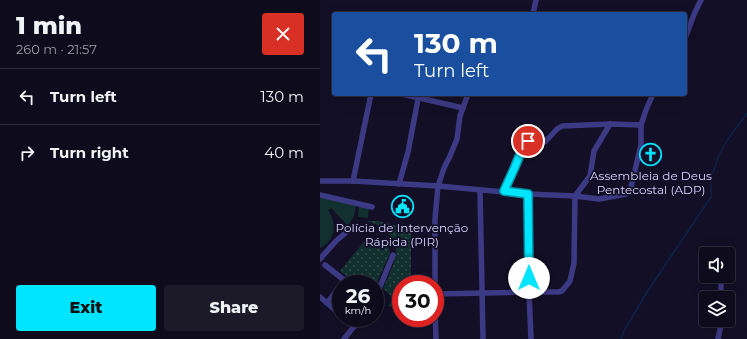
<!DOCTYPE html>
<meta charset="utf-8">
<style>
:root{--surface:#0e0b1c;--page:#1c1929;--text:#f1f3f6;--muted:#9b9ba3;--line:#2e2b3b;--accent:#00e5ff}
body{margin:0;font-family:Montserrat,sans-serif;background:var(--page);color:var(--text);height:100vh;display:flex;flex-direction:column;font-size:15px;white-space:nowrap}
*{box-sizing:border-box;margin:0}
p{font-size:13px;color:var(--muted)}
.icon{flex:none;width:22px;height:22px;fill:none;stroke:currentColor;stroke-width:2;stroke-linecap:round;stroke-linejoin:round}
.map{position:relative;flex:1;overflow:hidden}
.side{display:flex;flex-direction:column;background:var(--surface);width:320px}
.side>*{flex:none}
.hud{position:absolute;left:12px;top:12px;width:355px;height:84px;border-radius:4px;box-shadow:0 4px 16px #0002,0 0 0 1px var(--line);background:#1a4fa0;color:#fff;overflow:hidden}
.controls{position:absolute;left:379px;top:247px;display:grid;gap:8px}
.controls a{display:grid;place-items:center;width:36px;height:36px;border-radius:4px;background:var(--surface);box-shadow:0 4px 16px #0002,0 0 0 1px var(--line);font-size:20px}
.speed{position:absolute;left:12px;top:275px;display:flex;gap:8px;font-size:20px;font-weight:700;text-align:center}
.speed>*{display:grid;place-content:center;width:52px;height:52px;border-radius:50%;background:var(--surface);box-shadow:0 4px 16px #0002,0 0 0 1px var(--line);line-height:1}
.speed small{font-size:10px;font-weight:400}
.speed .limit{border:6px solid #d22;background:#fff;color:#111}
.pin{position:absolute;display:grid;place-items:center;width:34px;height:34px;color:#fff;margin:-17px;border:2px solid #fff;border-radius:50%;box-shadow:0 1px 4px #0007}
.me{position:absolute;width:44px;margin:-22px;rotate:0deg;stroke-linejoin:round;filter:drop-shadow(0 0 3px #0008)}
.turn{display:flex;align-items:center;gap:14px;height:84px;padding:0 16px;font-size:18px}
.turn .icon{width:52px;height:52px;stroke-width:2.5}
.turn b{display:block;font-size:28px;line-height:34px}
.round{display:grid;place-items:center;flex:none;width:42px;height:42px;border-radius:4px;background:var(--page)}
.overview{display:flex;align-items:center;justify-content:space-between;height:68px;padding:0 16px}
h1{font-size:24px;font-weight:800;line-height:30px}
.cta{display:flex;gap:8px;margin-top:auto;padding:8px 16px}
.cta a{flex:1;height:46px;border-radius:4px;background:var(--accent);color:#111;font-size:16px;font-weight:800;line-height:46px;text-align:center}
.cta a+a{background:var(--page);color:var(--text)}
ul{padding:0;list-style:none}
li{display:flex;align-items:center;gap:12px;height:56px;padding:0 16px;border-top:1px solid var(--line)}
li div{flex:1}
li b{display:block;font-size:15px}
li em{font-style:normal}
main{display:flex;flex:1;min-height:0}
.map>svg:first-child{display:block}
.grass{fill:url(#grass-dots)}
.garden{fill:#12302f}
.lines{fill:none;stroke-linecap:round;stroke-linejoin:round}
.stream{stroke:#0c2248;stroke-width:1.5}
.minor{stroke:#3d3a85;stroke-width:5.5}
.route-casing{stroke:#0095a6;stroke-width:10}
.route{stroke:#00e5ff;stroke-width:7}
.labels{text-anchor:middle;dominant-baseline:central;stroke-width:3.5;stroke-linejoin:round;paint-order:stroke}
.poi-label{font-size:12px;fill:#d9d4ff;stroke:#130f26}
</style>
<main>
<section class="side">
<div class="overview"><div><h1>1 min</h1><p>260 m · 21:57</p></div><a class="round" style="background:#d93025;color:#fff"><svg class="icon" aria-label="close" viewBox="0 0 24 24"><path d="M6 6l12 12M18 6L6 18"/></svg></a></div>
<ul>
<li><svg class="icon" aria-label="left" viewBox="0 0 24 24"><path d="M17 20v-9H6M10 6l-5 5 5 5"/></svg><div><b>Turn left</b></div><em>130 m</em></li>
<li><svg class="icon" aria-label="right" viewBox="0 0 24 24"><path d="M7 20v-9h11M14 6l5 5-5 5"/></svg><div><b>Turn right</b></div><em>40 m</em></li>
</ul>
<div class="cta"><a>Exit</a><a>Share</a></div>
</section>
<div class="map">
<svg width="427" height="339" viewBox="0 0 427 339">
<defs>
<pattern id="grass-dots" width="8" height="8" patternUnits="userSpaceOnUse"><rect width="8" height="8" fill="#12302f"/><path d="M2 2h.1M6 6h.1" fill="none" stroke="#344d4e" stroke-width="1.8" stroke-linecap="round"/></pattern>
</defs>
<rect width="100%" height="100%" fill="#130f26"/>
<g class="grass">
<path d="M46,221H58L82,227H93L91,235V268L90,284H81V308L68,306L73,300L69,294L63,289C67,279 73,268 75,257C80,238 62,225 46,221Z"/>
<path d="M53,239H59L63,241L68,245L70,253L55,287V284H37L20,271L43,243L47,240Z"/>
</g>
<g class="garden">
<path d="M0,197L36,206L34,216L28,226L11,208L8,210C17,224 16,240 0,248Z"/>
<path d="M39,206L49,208L48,218L38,217Z"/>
</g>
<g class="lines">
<path class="stream" d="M301,339L304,331L327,292L391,197V178L399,155L406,142L427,113"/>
<g class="minor">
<path d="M213,14L216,0"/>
<path d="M365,38L375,12L381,0"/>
<path d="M82,94L143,108"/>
<path d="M0,181H33L118,186L208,194L255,196L279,199L306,194L310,191L321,145V125L326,110L333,94"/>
<path d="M33,181L51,94"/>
<path d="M79,184L88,152L99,94"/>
<path d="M160,190L163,339"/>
<path d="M184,191L204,145L207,141L213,140L225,142L237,129L242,126L290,124L321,125"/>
<path d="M208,194L209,292L211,339"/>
<path d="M0,195L52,207"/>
<path d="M0,259L16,241L29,230"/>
<path d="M5,265L29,284"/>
<path d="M115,284V219L118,186L124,168L130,156L137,139L140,116L148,94"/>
<path d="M115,294L209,292H238L242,291L250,281L254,263L255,196L270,176L274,151L290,124"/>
<path d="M0,297L21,315"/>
<path d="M401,298V276"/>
<path d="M55,299L73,255"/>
<path d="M7,303L21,285"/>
<path d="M115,305L116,339"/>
<path d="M25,318L35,326"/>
<path d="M24,339L41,318"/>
<path d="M398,339L402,320"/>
</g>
</g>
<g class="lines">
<defs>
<path id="route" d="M208,141L204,145L194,169L184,191L208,194L209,278"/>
</defs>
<use href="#route" class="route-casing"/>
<use href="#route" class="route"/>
</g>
<defs>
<symbol id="church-ring" viewBox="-11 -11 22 22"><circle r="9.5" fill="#130f26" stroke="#00e5ff" stroke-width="1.5"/><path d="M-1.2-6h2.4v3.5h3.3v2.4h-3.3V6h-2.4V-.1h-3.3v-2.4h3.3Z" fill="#00e5ff"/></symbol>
<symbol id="civic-ring" viewBox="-11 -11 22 22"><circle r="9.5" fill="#130f26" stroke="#00e5ff" stroke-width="1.5"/><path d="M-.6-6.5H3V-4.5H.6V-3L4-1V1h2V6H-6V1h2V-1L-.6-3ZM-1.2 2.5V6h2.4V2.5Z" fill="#00e5ff"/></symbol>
</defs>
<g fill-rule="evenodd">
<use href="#church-ring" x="318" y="142" width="25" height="25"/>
<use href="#civic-ring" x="70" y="194" width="25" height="25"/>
</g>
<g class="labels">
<g class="poi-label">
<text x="331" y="175">Assembleia de Deus<tspan x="331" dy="14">Pentecostal (ADP)</tspan></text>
<text x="82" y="227">Polícia de Intervenção<tspan x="82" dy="14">Rápida (PIR)</tspan></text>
</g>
</g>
</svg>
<div class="controls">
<a><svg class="icon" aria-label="sound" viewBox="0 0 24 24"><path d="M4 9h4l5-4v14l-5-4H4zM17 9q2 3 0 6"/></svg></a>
<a><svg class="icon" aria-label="layers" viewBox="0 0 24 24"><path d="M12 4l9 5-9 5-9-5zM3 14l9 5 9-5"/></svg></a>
</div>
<div class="speed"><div>26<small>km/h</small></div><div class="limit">30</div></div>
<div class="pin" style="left:208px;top:141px;background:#d93025"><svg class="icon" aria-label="arrive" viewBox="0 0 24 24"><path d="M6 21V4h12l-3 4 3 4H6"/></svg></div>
<svg class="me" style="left:209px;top:278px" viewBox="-20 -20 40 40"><circle r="19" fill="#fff"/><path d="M0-13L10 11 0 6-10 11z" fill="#00e5ff"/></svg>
<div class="hud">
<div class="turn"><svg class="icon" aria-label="left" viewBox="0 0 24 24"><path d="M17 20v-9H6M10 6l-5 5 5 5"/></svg><div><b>130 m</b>Turn left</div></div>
</div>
</div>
</main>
